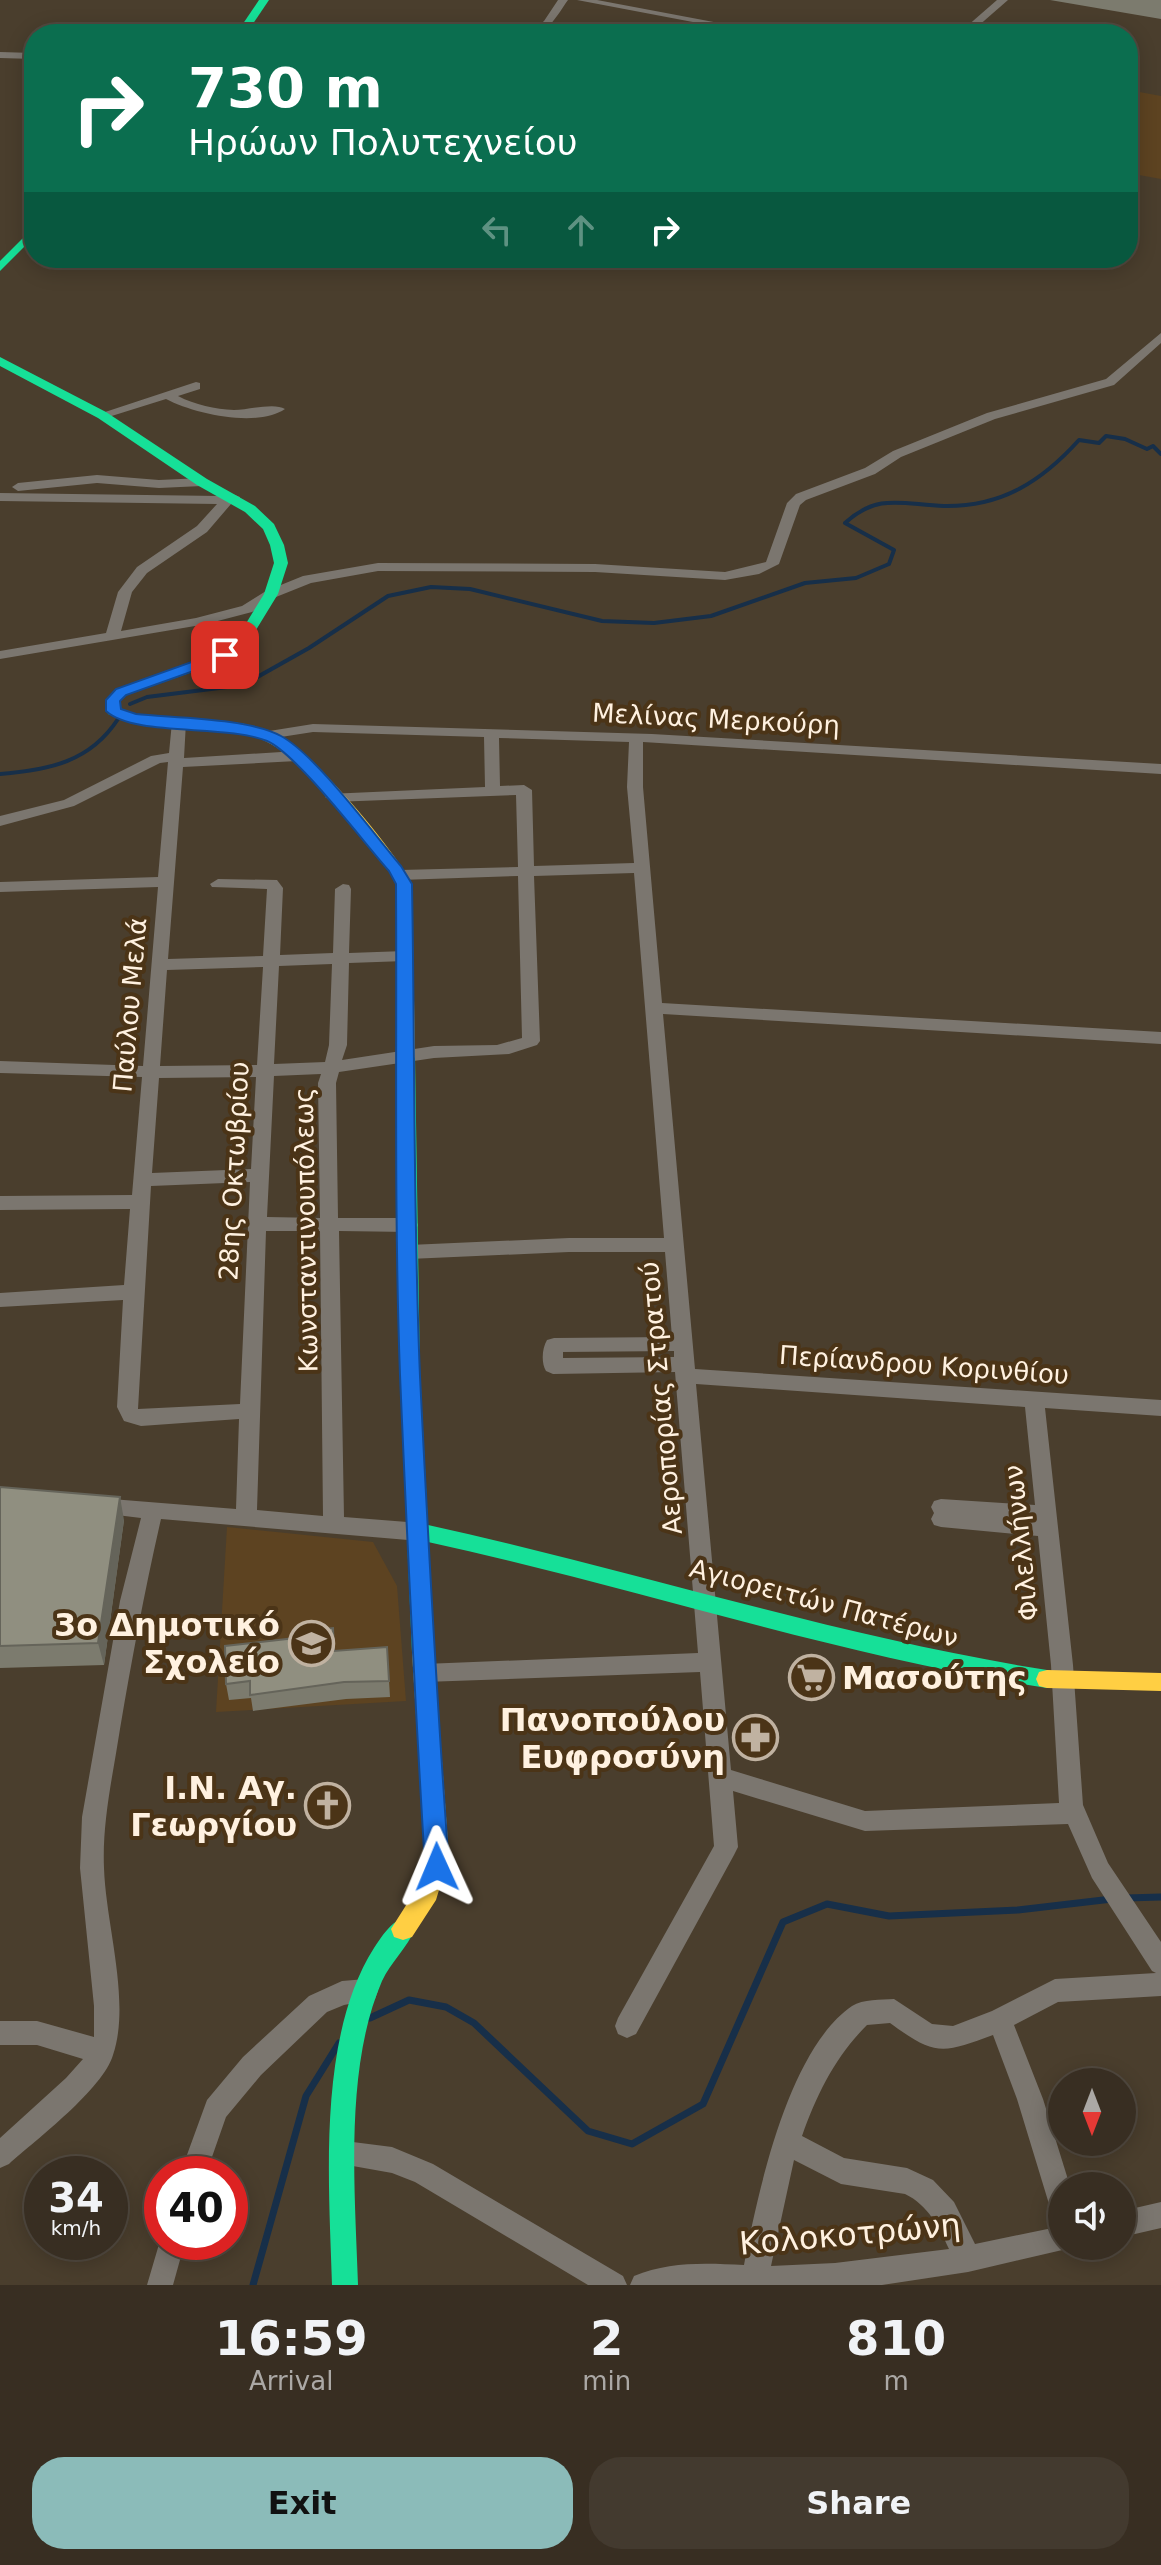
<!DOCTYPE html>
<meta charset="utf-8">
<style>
:root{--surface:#382e22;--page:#433a2f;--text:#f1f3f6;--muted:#aba8a5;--line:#524a40;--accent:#8bbbb9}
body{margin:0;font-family:"DejaVu Sans",sans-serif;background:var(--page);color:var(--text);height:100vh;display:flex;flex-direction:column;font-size:30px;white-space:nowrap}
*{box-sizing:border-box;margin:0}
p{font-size:26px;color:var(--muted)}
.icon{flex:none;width:44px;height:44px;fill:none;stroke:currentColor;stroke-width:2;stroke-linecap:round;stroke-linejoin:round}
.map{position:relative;height:2285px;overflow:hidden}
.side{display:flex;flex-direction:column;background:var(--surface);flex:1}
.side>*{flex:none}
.guide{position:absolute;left:24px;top:24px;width:1114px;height:244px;border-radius:32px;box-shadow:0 4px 20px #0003,0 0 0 2px var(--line);background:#0b6e4f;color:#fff;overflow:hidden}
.needle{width:52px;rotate:180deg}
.buttons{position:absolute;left:1048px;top:2068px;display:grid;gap:16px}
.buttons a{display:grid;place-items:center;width:88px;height:88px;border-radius:50%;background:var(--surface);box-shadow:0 4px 20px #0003,0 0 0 2px var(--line);font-size:40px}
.speed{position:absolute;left:24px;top:2156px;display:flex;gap:16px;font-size:40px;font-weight:700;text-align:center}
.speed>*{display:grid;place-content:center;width:104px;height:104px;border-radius:50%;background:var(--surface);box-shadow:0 4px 20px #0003,0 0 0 2px var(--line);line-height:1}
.speed small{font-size:20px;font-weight:400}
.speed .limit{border:12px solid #d22;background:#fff;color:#111}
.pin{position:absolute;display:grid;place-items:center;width:68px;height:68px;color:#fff;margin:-34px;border-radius:16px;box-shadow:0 4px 12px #0006}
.me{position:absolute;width:88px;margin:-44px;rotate:359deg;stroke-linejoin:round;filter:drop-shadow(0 0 6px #0008)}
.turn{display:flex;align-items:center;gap:28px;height:168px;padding:0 32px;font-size:36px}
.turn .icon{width:104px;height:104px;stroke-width:2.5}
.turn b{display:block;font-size:56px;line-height:68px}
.lanes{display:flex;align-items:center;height:76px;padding:0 32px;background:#0003;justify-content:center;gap:40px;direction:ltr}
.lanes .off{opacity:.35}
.eta{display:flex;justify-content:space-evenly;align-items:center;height:136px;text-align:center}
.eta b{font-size:48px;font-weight:600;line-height:56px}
.action{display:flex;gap:16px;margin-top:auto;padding:16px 32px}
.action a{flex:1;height:92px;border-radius:32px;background:var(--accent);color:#111;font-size:32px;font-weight:600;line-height:92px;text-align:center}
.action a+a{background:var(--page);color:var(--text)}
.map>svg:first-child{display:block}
.built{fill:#5d4321}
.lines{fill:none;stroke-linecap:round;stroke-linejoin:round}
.stream-far1{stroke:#172f49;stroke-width:4}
.stream{stroke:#172f49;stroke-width:7}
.street{fill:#7b766f;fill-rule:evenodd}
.fast{fill:#16e098;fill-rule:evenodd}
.slow{fill:#ffcf43;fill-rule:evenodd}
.wall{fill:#7c7b6e}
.shaded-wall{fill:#65645a}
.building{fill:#908f80;stroke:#65645a;stroke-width:2}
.route{fill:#1a73e8;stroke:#114b97;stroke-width:2}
.labels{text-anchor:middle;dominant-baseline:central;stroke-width:8;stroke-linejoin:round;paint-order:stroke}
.street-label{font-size:26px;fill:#fff1e0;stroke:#4b3417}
.near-poi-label{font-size:32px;font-weight:bold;fill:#fff1e0;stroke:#4b3417;text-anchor:end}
.near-street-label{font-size:32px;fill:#fff1e0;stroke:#4b3417}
</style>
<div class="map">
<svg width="1161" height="2285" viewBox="0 0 1161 2285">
<rect width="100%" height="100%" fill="#4a3e2d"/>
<g class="built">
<path d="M1128,84L1137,86L1134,91L1161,96V179L1128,173Z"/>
<path d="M227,1527L373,1542L397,1586L406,1701L216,1712Z"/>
</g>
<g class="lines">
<g class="stream-far1">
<path d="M130,704L147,697L243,685L309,648L388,596L431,587L470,589L602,621L654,623L711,616L805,583L856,578L889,564L894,550L845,523C879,492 904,505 944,506C1002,507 1042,481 1079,440L1099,443L1106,436L1125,439L1147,449L1153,446L1161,454"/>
<path d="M0,774C49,770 90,762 118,719"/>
</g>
<g class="stream">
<path d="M1126,1898L1161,1897"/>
<path d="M370,2018L409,2000L446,2007L474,2023L588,2131L632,2144L703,2104L783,1922L827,1904L889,1916L1018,1910L1112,1899"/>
<path d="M253,2285L306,2096L339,2043"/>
</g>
<g class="street">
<path d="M558,0H568C557,15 549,34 528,34L544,21Z"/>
<path d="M577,0H597L777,34H756Z"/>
<path d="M997,0H1008L969,34H958Z"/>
<path d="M0,52L34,53V59L0,58Z"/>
<path d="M1161,333V343L1114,385L995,419L901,457L875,474L806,500L800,505L779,564L759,574L725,580L595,572L378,571L311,583L276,597L252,612L210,623L226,632C224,647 219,662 204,667L197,663L210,647L212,634L195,626L0,659V651L106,633L118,592L137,567L197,526L217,504L0,501V493L219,496L225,491L240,497V503L231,504L207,532L147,573L132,592L121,631L196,618L242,606L266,591L303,576L378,563L595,564L725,572L766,562L787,503L796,494L865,468L893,451L987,413L1106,379Z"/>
<path d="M196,382L200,383V389L178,396C195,405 215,409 234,410C249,410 274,402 285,409C257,428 195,414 166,399L102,419L96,415Z"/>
<path d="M97,475L159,480L202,478L208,482L202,486L159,488L97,483L18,491L12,487L18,483Z"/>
<path d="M179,718L186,722L184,758L297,751L305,756L297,761L183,767L168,959L263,956L267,889L212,887L210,884L218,879L277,880L283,888L280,955L333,953L335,889L343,884L349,885L351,889L349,953L405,951L413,956L405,961L349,963L347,1045L342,1060L434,1046L497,1045L522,1038L518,876L400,880L392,875L400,870L518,867L516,795L333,802L325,797L328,794L485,787L484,737L313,732L268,739L263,738V732L313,724L652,734L1161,764V774L643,742V787L662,1003L1161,1032V1044L663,1014L695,1369L1161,1400V1416L1045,1408L1073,1665L1083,1805L1108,1863L1161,1942V1996L1058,2002L1014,2025L1043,2099L1070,2186H1062V2217L1053,2213L1049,2204L1017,2099L993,2035C942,2054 935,2056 890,2023L867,2025C835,2057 817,2094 802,2136L844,2158L907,2168L933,2180L954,2202L975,2244L1062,2226V2246H1072L1071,2248L968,2272L882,2285H630L634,2276C669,2261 707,2263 744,2265C758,2192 788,2050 852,2006C863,1999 881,2000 894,1999L932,2024L953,2026L992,2011L1055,1979L1156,1973L1152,1971L1092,1878L1068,1824L865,1831L733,1791L738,1847L734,1855L636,2034L627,2038L618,2034L615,2026L618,2018L714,1846L700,1672L424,1682L416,1680L413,1673L416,1666L424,1664L698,1653L675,1372L553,1374L546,1371C541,1363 542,1348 547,1340L554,1338L672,1337L665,1252H569L409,1259L402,1257L400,1252L402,1247L409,1245L569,1238H664L634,873L534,876L540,1041L537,1045L509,1054L434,1058L339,1072L336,1083L338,1218H409L416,1220L418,1225L416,1230L409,1232L339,1231L344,1517L420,1523L427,1526L431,1532L427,1538L420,1541L161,1519C145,1589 132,1658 120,1729C113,1775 102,1821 104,1868C106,1926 131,2001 113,2055C103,2089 37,2139 9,2164L0,2168V2138L66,2078L83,2059L37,2045H0V2021H37L94,2037V2006L80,1868L82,1817L120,1601L141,1518L92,1512L89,1506L92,1500L99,1498L236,1509L239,1419L141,1426L124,1421L117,1407L123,1300L0,1307V1293L124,1285L130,1209L0,1210V1196L132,1195L142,1077L0,1073V1061L143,1066L158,887L0,892V882L158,877L168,762L160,763L74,806L0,826V816L64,800L151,756L169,753L172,722ZM499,738L629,742L627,787L634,863L534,866L532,790L524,785L500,786ZM332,964L329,1045L325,1062L274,1064L279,966ZM263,967L257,1065L160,1066L167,970ZM321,1074L318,1083L320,1218L267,1217L274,1076ZM256,1077L251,1169L152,1173L159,1078ZM250,1182L240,1404L138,1409L151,1186ZM266,1231H320L323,1516L257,1510ZM674,1351V1357L563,1358V1352ZM696,1384L1025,1407L1035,1505L941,1499L934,1501L931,1507L934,1513L931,1519L934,1525L941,1527L1038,1536L1051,1665L1059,1803L865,1811L731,1770ZM794,2160L841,2184L905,2194C928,2205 939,2227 949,2249L835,2263L771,2266Z"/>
<path d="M366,1979L375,1983L378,1991L375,1999L344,2005L327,2012L261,2075L226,2117L206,2174H180L207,2100L243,2057L309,1996L342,1981Z"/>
<path d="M345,2141L392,2147L433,2164L623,2276L627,2285H588L415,2182L392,2173L336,2163L332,2154L336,2145Z"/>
<path d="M1161,2202V2228L1122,2237V2211Z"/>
<path d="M162,2234V2242H185L173,2285H147Z"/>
</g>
<g class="fast">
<path d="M259,0H269L246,34H236Z"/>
<path d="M34,227V237L0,271V261Z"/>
<path d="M0,357L106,412L207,479L255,506L274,524L284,545L288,563L278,594L253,635L237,653L218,663L126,695L120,701V709L136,715L169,719V725L134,723L108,714L106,700L116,689L208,657L227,647L242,630L264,594L274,563L270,545L263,529L245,512L197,485L98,418L0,366Z"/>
<path d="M406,1051L415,1057L420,1374L428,1525C635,1570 837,1637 1047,1670L1055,1672L1058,1679L1055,1686L1047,1688C837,1656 636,1587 428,1542L434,1652L431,1659L423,1661L415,1659L412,1652L400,1374L397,1057Z"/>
<path d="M403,1918L412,1921L415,1929C407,1948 391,1962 382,1981C344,2069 355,2190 358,2285H332C329,2182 317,2038 374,1948C382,1936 390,1923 403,1918Z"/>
</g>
<g class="slow">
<path d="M164,718C201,720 246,718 280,736C315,755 393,848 412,884L415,1057L412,1061H400L397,1057L396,884L389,871C357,832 303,753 256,737C224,727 191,732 159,725V719Z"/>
<path d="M423,1643L431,1645L434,1652L449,1857L436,1900L412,1937L403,1940L394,1937L391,1929L417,1888L425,1857L412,1652L415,1645Z"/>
<path d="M1047,1670L1161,1673V1691L1047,1688L1039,1686L1036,1679L1039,1672Z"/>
</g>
</g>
<g class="wall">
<path d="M1050,0H1161V19Z"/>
<path d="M0,1487L124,1520L104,1665L0,1668Z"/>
<path d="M387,1647L390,1697L346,1699L253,1711L251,1698L229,1700L226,1684L335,1651Z"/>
</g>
<path class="shaded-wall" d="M120,1497L124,1520L104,1665L98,1643Z"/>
<g class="building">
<path d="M0,1487L120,1497L98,1643L0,1646Z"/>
<path d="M333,1628L334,1651L387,1647L389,1681L344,1682L250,1695V1681L226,1684L225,1646L295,1638V1632Z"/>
</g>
<path class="route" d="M225,650L232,655L230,658L126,695L120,701L121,709L136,714C174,718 249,718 281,736C316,755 373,833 401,866L412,884C415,1047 413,1212 420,1376C428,1539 437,1703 449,1867L445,1874L437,1877L428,1874L425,1867C415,1703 407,1539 400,1375C394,1212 397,1047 396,884L389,871C364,843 297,754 267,741C226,724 134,737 106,711V700L116,689Z"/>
<defs>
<symbol id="school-ring" viewBox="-11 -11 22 22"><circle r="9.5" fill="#4b3417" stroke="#c0b2a1" stroke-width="1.5"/><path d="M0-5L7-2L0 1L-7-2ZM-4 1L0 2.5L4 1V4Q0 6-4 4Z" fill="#c0b2a1"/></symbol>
<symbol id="supermarket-ring" viewBox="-11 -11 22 22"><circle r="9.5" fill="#4b3417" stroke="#c0b2a1" stroke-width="1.5"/><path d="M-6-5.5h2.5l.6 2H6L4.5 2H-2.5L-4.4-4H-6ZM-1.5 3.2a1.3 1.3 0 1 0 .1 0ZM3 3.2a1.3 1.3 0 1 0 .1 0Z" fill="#c0b2a1"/></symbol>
<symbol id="pharmacy-ring" viewBox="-11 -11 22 22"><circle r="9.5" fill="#4b3417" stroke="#c0b2a1" stroke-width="1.5"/><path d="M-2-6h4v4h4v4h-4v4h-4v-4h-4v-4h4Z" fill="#c0b2a1"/></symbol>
<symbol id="church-ring" viewBox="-11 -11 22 22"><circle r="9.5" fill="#4b3417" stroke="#c0b2a1" stroke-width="1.5"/><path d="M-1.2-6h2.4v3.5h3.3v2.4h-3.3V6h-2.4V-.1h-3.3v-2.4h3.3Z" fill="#c0b2a1"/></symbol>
</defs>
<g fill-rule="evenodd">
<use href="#school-ring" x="286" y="1618" width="51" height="51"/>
<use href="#supermarket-ring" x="786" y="1652" width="51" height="51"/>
<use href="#pharmacy-ring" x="730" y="1712" width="51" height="51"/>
<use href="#church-ring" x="302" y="1780" width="51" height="51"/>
</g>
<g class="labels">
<g class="street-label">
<text transform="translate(716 719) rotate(3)">Μελίνας Μερκούρη</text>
<text transform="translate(130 1005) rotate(-85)">Παύλου Μελά</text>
<text transform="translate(234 1171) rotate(-87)">28ης Οκτωβρίου</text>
<text transform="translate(306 1230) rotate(-91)">Κωνσταντινουπόλεως</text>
<text transform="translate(924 1365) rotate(4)">Περίανδρου Κορινθίου</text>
<text transform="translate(661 1398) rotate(-95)">Αεροπορίας Στρατού</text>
<text transform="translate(1021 1543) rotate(-96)">Φιλελλήνων</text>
<text transform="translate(824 1603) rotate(15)">Αγιορειτών Πατέρων</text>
</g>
<g class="near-poi-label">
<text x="280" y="1625">3ο Δημοτικό<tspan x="280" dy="37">Σχολείο</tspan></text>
<text x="842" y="1678" text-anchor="start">Μασούτης</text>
<text x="725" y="1720">Πανοπούλου<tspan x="725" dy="37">Ευφροσύνη</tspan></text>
<text x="297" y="1788">Ι.Ν. Αγ.<tspan x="297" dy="37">Γεωργίου</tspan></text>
</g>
<g class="near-street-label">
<text transform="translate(850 2234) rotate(-5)">Κολοκοτρώνη</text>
</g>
</g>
</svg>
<div class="buttons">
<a><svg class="needle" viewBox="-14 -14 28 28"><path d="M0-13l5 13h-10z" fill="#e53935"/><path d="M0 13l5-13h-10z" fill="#aba8a5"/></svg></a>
<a><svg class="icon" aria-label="sound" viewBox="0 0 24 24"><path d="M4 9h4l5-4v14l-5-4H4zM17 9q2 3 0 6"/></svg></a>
</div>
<div class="speed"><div>34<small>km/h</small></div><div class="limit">40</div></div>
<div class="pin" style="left:225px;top:655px;background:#d93025"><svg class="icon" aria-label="arrive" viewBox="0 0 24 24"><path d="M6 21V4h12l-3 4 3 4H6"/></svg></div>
<svg class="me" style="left:437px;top:1867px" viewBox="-20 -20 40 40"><path d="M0-17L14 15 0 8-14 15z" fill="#1a73e8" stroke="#fff" stroke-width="4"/></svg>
<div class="guide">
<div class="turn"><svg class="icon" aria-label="right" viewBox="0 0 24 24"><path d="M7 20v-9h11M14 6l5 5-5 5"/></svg><div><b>730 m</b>Ηρώων Πολυτεχνείου</div></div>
<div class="lanes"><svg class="icon off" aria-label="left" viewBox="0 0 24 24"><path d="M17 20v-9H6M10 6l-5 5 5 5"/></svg><svg class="icon off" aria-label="ahead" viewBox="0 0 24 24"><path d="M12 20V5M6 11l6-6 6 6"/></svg><svg class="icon" aria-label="right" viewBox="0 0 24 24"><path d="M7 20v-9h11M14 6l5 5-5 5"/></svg></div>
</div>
</div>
<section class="side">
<div class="eta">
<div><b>16:59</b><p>Arrival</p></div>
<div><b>2</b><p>min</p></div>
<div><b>810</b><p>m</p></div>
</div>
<div class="action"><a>Exit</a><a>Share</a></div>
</section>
